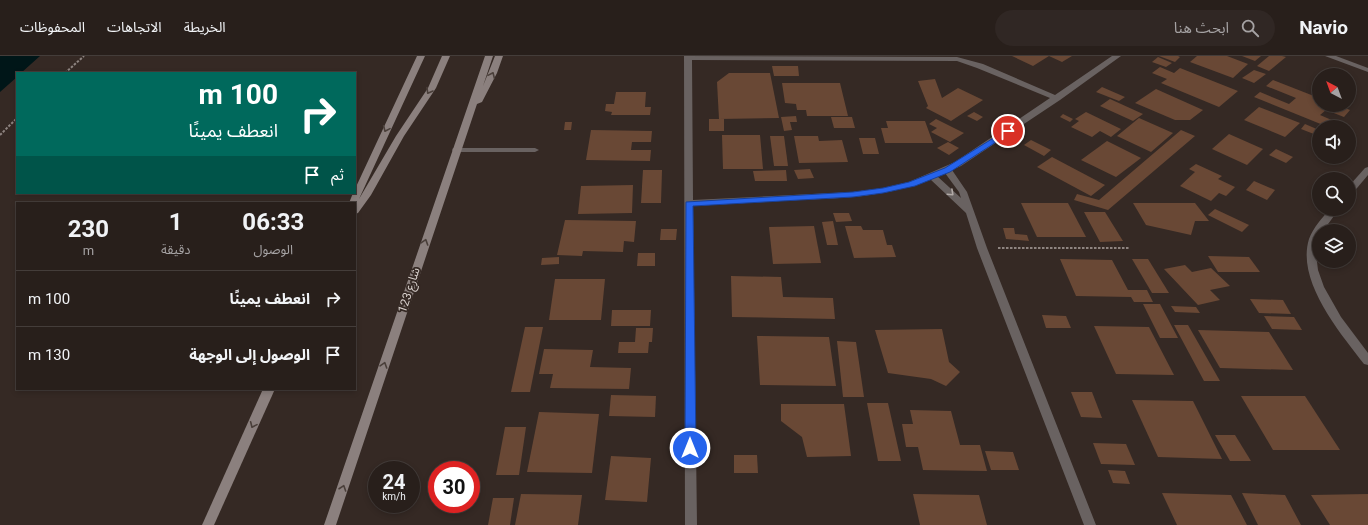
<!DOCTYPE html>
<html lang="ar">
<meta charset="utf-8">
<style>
:root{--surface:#281f1b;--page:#302724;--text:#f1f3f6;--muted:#a5a2a3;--line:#443d3a}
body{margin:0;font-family:Roboto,"Noto Sans Arabic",sans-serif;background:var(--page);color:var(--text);direction:rtl;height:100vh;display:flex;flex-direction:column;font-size:15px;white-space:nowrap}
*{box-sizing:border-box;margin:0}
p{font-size:13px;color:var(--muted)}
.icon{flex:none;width:22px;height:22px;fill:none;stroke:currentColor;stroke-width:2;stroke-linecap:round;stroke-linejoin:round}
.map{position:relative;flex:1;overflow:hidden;direction:ltr}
.sheet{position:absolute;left:16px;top:146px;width:340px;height:188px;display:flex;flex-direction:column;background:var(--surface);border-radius:0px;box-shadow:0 2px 6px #0003,0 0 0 1px var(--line);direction:rtl}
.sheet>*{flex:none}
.guide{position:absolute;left:16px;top:16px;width:340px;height:122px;border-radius:0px;box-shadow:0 2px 6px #0003,0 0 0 1px var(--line);direction:rtl;background:#00695c;color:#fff;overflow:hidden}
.needle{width:26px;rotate:319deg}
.tools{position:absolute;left:1312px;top:12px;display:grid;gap:8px}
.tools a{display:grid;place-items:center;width:44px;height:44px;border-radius:50%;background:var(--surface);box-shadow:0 2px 6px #0003,0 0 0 1px var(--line);font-size:20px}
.speed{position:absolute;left:368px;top:405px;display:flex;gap:8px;font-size:20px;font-weight:700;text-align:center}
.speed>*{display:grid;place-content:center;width:52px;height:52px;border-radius:50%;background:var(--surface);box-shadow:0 2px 6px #0003,0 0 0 1px var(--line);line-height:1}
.speed small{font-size:10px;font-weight:400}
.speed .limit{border:6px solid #d22;background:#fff;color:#111}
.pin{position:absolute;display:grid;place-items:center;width:34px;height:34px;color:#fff;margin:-17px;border:2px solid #fff;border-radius:50%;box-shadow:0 1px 4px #0007}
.me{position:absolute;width:44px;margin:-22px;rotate:0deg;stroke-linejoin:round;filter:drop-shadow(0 0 3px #0008)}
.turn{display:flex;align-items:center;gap:14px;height:84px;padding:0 12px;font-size:18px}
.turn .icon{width:52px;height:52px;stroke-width:2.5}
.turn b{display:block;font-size:28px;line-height:34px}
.then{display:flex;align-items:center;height:38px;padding:0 12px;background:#0003;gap:8px;font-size:15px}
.eta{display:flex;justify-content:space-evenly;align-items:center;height:68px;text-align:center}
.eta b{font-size:24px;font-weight:700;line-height:28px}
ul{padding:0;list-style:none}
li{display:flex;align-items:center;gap:12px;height:56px;padding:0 12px;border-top:1px solid var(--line)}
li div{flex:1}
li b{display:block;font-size:15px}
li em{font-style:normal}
header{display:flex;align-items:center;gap:24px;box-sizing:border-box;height:56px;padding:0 20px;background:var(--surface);border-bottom:1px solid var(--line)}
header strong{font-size:19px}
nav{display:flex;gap:22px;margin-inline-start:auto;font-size:14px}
.search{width:280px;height:36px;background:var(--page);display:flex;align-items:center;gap:10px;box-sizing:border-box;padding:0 14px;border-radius:22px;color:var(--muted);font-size:15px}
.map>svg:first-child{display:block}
.water{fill:#001618}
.building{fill:#694835}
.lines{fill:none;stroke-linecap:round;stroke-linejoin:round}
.path{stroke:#8e8480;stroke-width:2;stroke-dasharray:2.5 1.5;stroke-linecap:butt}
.lane{fill:#696261;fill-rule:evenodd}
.street{fill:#696261;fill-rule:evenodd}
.secondary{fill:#8b807e;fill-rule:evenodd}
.oneway{stroke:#4a3f3a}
.oneway2{stroke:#b2aaa7}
.route{fill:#2563eb;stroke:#184099}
.labels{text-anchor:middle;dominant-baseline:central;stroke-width:3.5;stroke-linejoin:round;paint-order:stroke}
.street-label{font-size:12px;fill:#d9d1cd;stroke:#352924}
</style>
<header>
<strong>Navio</strong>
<div class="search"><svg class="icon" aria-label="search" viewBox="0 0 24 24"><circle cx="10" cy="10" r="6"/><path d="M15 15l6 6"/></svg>ابحث هنا</div>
<nav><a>الخريطة</a><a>الاتجاهات</a><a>المحفوظات</a></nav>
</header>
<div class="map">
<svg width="1368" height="469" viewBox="0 0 1368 469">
<rect width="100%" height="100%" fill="#352924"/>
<path class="water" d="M0,0H40L21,17H17V21L0,36Z"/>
<g class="building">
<path d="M1012,0H1072L1062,6L1049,0L1033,10Z"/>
<path d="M1159,0H1178L1180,1L1175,6Z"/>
<path d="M1197,0H1227L1248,8L1233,22L1190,6Z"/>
<path d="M1242,0H1261L1255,5Z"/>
<path d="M1269,0H1282L1286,1L1269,15L1257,10Z"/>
<path d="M1158,1L1172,7L1166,11L1152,6Z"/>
<path d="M772,10H798L799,20H774Z"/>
<path d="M1160,11L1174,17L1180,12L1238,35L1219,51L1161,27L1167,23L1152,17Z"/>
<path d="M1254,14L1266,18L1254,27L1242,22Z"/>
<path d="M729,17H770L779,62L719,63L717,26Z"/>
<path d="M935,23L942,42L958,32L983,44L951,65L926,52L928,50L918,25Z"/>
<path d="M1273,24L1319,42V49H1337L1350,54L1344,61L1326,54L1320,59L1334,65L1331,68L1338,71H1328L1254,41L1260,36L1289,48L1296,42L1266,30Z"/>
<path d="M782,27H840L848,60H807L806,54H797L796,48L785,47Z"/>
<path d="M1102,31L1125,41L1119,45L1096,36Z"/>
<path d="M1156,33L1203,54L1190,64H1175L1135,47Z"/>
<path d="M616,36H646L645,51H651L650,59H611L612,56L605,55L606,48H614Z"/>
<path d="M1110,43L1143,58L1133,65L1100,50Z"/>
<path d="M1259,51L1300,67L1285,81L1244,64Z"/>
<path d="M974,56L983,61L977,65L967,60Z"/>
<path d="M1086,56L1121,73L1111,81L1100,75L1092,81L1071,71L1079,65L1075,63Z"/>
<path d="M1063,58L1073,63L1070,66L1060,61Z"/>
<path d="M796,60L797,66H790L792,74L784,75L781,61Z"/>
<path d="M831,61H852L855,72H834Z"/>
<path d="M1139,62L1173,77L1151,96L1117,80Z"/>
<rect x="709" y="63" width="15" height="12"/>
<path d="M936,63L964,77L950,86L931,76L937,72L929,68Z"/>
<path d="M886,65H925L933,87H885L881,72H888Z"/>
<path d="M565,66H572L571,74H564Z"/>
<path d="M1305,68L1319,74V80L1301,73Z"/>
<path d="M591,74L652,75L651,86H632L631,94H651L650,105L586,104Z"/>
<path d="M1181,74L1195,80L1108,154L1074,144L1077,138L1099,144Z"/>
<path d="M1229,78L1263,93L1247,109L1212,93Z"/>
<path d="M722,79H760L763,113H723Z"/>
<path d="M770,80H784L788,110H774Z"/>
<path d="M794,80H818L819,85L842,84L848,106L799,107Z"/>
<path d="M859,82H875L879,98H863Z"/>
<path d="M1031,84L1051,94L1044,100L1024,89Z"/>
<path d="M1107,85L1141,102L1116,121L1081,104Z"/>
<path d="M948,86L959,92L949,99L937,92Z"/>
<path d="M1276,93L1293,101L1286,107L1269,99Z"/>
<path d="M1052,101L1105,129L1091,140L1037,111Z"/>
<path d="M1196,108L1222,120L1218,123L1235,131L1226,140L1219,137L1211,145L1180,130L1195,116L1189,113Z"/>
<path d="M810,113L814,122L798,123L794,114Z"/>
<path d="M643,114H662L661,147H641Z"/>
<path d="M786,114L787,125H755L753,115Z"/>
<path d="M1254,125L1275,134L1267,144L1246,134Z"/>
<path d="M633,129L632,157L578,158L581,130Z"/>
<path d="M1021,147H1068L1086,181H1037Z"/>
<path d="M1133,147H1195L1209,165H1195L1191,179L1146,169Z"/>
<path d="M1215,153L1249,169L1242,176L1208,159Z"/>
<path d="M1084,156H1105L1123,185L1100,186Z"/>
<path d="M833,157H849L852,165L836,166Z"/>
<path d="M565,164L636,165L634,186L624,185L623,196L583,195L582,200L557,199Z"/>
<path d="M833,165L838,189H827L822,166Z"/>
<path d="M814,170L821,207L773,208L769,171Z"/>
<path d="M845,170H861L863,174H883L887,189H892L896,201L854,202Z"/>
<path d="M1003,172H1014L1015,178L1027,179L1029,185L1006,183Z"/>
<path d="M661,173H677L676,184H660Z"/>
<path d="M638,197H655V210H637Z"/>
<path d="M1208,200L1249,201L1260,216H1218Z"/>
<path d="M559,201V208L541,209L542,202Z"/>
<path d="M1060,203L1112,204L1128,234H1147L1153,246H1134L1131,241L1076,240Z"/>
<path d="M1132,203H1148L1169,237H1152Z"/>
<path d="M1185,209L1192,216L1211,212L1230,230L1210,234L1220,244L1198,249L1164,213Z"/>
<path d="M731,220L781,221L783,241L833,242L835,263L732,261Z"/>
<path d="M555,223H605L601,264H549Z"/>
<path d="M1250,243L1283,244L1291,258L1259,257Z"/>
<path d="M1143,248H1160L1178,282H1160Z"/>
<path d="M1171,250L1196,251L1200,257L1175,256Z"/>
<path d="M612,254H651L650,270H611Z"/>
<path d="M1042,259L1066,260L1071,272H1046Z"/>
<path d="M1264,260L1294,261L1302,274L1272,273Z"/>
<path d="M1174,269H1188L1220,325H1204Z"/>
<path d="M1094,270L1149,271L1174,319L1116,318Z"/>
<path d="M525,271H543L530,336H511Z"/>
<path d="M636,272H653L652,286H649L648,297H618L619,286H635Z"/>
<path d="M942,273L949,306L960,316L946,330L931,323L888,317L875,274Z"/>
<path d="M1198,274L1269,276L1293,314L1220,312Z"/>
<path d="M757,280L829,281L836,330L760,329Z"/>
<path d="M837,285L856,286L864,341H843Z"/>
<path d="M544,293L593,294L590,311L631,312L629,333L550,332L553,318H539Z"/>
<path d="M1071,336H1092L1102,362L1081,361Z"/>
<path d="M611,339L656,340L655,361L609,360Z"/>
<path d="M1241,340H1305L1340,394H1273Z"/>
<path d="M1132,344L1193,345L1222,403L1158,401Z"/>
<path d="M867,347H888L901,405H878Z"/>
<path d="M781,348H844L851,400L807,401L802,381L781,365Z"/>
<path d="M910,354L951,355L960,389H980L987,415L923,414L918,391H906L902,368H913Z"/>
<path d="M539,356L599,358L592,417L527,416Z"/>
<path d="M505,371H526L519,419H496Z"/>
<path d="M1215,379H1235L1251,405H1230Z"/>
<path d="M1093,387L1126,388L1135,409L1101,408Z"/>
<path d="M985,395L1013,396L1019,414H991Z"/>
<path d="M734,399H757L758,417H734Z"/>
<path d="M611,400L651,402L647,446L605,444Z"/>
<path d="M1108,414L1125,415L1130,428L1113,427Z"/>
<path d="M1162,437L1231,439L1247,469H1177Z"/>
<path d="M1242,437L1285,439L1301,469H1258Z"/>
<path d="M521,438L582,439L578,469H515Z"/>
<path d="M913,438L979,439L987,469H920Z"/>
<path d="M1368,438V469H1330L1311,439Z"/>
<path d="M493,442H514L510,469H488Z"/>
</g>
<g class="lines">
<g class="path">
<path d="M65,17L84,0"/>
<path d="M0,79L17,62"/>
<path d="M998,192H1130"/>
</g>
<path class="lane" d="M453,92H535L539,94L535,96H453L452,94Z"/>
<g class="street">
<path d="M684,0L957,1L983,8L1055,39L1112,0H1121L1060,44L961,110L952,114L967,136L987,192L1096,469H1084L977,192L966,157L930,123C889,141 845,142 801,144C765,146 729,148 693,150L697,469H685ZM692,4L957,5L977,12L1050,42L955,106L909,126L883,132L853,136L693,144ZM945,117L959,136L961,142L937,120Z"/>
<path d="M1325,0H1336L1368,12V16Z"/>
<path d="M1368,111V119L1352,138L1349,139V130L1365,112Z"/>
<path d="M1330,153H1339L1323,175H1319L1316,198L1318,214L1324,231L1341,261L1368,297V309L1364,308C1340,277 1296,225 1309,183C1313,172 1322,162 1330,153Z"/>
</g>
<g class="secondary">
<path d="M417,0H425L359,143L396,80L428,32L442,0H450L436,32L404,80L371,139L358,157L355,158V147H349L353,137H355V133Z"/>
<path d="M485,0H493L483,30L495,0H503L497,17L482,46L477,48L336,469H324Z"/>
<path d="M263,333H275L214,469H202Z"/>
</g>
</g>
<defs><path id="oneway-chevron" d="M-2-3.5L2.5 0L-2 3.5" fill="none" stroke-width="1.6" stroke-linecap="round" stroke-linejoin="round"/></defs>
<g class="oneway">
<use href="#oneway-chevron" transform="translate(492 19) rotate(-66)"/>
<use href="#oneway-chevron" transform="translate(429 35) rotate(120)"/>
<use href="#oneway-chevron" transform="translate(386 73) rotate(114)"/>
<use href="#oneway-chevron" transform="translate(425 186) rotate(-72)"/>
<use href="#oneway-chevron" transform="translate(384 309) rotate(-72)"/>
<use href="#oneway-chevron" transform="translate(253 369) rotate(114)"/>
<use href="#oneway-chevron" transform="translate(343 432) rotate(-71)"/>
</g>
<use class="oneway2" href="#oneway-chevron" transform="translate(951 137) rotate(43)"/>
<path class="route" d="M1008,73L1010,74V77L950,116L915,130L883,137L853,141L693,150L696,392L694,396L690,397L687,396L685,392L686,146L853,136L883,132L909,126L945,112Z"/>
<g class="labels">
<g class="street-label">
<text transform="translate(409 234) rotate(-72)">شارع 123</text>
</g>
</g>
</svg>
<div class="tools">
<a><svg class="needle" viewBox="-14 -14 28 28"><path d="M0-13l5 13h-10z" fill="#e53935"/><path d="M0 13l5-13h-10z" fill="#a5a2a3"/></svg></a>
<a><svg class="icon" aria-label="sound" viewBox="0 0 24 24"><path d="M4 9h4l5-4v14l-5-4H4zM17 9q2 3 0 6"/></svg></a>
<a><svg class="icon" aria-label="search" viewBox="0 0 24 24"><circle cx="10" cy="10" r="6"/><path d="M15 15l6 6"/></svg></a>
<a><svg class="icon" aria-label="layers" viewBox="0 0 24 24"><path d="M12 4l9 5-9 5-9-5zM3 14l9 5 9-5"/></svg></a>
</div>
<div class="speed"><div>24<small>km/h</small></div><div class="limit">30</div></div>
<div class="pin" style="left:1008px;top:75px;background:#d93025"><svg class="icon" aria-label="arrive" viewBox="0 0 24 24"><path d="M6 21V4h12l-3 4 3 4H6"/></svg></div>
<svg class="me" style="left:690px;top:392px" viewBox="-20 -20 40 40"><circle r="17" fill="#2563eb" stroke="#fff" stroke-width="3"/><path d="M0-11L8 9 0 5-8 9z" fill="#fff"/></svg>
<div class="guide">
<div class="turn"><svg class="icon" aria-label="right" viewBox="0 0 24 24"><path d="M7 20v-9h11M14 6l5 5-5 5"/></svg><div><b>100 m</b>انعطف يمينًا</div></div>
<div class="then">ثم<svg class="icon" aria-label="arrive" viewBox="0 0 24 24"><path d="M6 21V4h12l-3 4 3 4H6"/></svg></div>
</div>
<section class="sheet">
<div class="eta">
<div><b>06:33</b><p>الوصول</p></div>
<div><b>1</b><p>دقيقة</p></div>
<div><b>230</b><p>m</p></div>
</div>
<ul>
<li><svg class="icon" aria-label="right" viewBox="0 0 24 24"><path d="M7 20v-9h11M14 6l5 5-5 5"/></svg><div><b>انعطف يمينًا</b></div><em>100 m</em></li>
<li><svg class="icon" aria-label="arrive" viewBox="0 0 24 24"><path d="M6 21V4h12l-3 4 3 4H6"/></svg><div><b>الوصول إلى الوجهة</b></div><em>130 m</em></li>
</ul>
</section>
</div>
